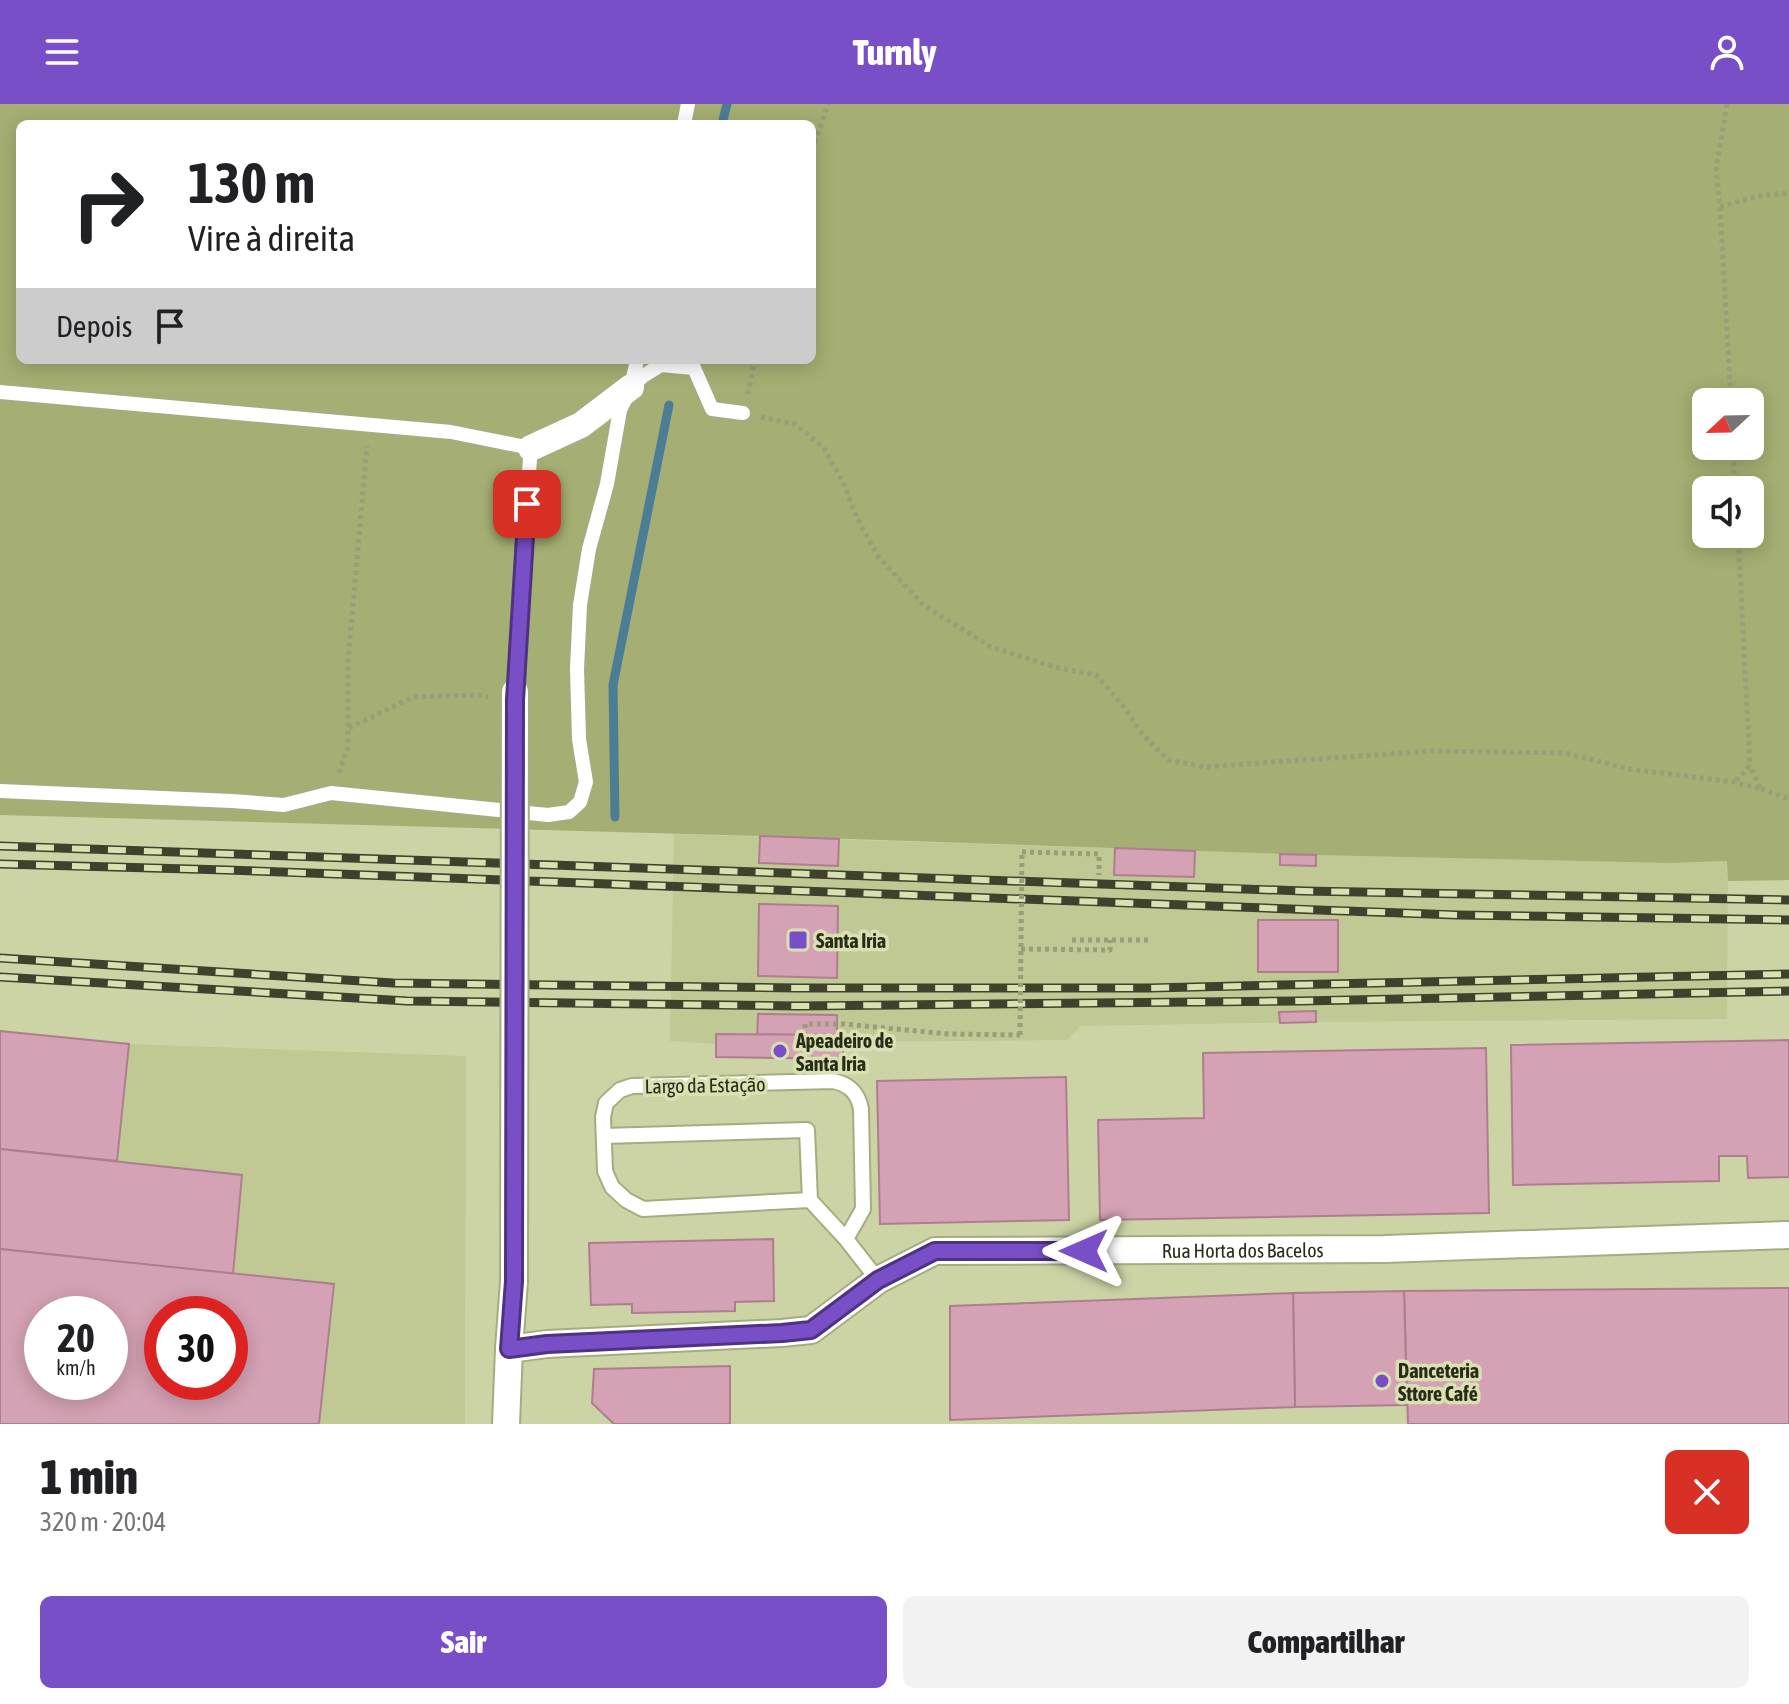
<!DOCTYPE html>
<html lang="pt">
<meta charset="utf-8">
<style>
:root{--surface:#fff;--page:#f2f2f2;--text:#202124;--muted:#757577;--accent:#794fc8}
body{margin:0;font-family:"Asap Condensed",sans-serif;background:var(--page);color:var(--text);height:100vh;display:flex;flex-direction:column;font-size:30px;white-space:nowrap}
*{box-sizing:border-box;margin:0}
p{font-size:26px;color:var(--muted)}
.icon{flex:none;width:44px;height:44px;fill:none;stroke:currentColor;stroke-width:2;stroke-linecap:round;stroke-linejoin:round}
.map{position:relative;height:1320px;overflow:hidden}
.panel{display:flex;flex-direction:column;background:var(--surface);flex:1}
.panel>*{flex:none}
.top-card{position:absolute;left:16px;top:16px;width:800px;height:244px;border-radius:12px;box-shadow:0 4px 20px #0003;background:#fff;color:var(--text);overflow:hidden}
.needle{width:52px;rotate:248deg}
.tools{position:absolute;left:1692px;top:284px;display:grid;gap:16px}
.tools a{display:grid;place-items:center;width:72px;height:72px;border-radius:12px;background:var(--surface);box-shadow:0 4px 20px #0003;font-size:40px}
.speed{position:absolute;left:24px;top:1192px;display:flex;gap:16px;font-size:40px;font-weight:700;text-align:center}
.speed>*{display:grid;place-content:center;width:104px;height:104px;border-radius:50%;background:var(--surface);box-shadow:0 4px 20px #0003;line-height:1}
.speed small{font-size:20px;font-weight:400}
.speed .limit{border:12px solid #d22;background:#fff;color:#111}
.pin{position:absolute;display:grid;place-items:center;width:68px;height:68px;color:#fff;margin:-34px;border-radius:16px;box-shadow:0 4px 12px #0006}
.me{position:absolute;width:88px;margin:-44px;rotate:270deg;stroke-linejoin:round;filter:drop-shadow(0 0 6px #0008)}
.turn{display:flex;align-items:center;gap:28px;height:168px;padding:0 40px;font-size:36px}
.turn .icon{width:104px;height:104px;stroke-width:2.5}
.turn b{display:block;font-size:56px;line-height:68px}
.then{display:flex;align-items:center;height:76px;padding:0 40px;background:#0003;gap:16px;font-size:30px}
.round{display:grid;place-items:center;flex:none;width:84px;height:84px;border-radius:12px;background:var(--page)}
.head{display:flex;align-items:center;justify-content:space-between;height:136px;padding:0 40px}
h1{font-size:48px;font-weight:800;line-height:60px}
.button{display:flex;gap:16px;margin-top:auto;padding:16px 40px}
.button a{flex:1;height:92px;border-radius:12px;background:var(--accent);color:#fff;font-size:32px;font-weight:800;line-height:92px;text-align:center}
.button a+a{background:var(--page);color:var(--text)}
header{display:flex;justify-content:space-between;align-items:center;height:104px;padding:0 40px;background:var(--accent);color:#fff;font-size:36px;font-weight:800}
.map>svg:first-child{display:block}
.built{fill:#c0c994;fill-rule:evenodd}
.green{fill:#a5af73;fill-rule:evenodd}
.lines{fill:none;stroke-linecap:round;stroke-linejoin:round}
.stream{stroke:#4b7e95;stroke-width:9}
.building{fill:#d4a2b4;stroke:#ae7e8f;stroke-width:2;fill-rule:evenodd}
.lane-casing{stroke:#a5ad80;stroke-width:18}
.street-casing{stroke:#a5ad80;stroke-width:30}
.path{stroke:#979e78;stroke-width:5;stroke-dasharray:4 4;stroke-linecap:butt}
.lane{stroke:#fff;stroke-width:14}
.street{stroke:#fff;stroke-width:26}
.rail-casing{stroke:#3e412b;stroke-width:9}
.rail{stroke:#d9e1b2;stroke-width:6;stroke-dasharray:18;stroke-linecap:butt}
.street-bridge-casing{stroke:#a5ad80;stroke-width:30;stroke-linecap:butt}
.path-bridge{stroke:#979e78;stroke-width:5;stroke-dasharray:4 4;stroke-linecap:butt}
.street-bridge{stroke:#fff;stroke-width:26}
.route-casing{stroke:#4f3382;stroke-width:20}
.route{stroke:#794fc8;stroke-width:14}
.poi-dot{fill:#794fc8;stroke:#d9e1b2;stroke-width:3}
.labels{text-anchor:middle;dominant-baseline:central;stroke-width:7;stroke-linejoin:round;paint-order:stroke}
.poi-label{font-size:20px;font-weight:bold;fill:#292c19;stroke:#d9e1b2;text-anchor:start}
.street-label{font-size:20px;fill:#292c19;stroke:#d9e1b2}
</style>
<header><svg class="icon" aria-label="menu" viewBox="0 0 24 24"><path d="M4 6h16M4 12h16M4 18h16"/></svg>Turnly<svg class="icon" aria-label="person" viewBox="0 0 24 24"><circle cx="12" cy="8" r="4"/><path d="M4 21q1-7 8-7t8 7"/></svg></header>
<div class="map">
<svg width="1789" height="1320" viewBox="0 0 1789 1320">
<rect width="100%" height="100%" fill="#ccd4a5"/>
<g class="built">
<path d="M674,730L1316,751L1670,759L1728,757L1727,915L1316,918L1081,922L1067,936L844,938L843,955L716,953V940L670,937Z"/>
<path d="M0,927L129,940L466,952L465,1320H0ZM42,1210H110V1278H42ZM162,1210H230V1278H162Z"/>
</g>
<path class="green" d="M0,0H1789V776L1728,777L1727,757L1670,759L1316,751L760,732L0,711ZM20,20H812V256H20ZM1706,298H1750V342H1706ZM1706,386H1750V430H1706Z"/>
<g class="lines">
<g class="stream">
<path d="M722,20L727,0"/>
<path d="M615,713L613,581L669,301"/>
</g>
</g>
<g class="building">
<path d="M760,732L839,735L838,762L759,759Z"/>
<path d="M1115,744L1195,747L1194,773L1114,771Z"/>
<path d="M1280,750L1316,751V762L1280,761Z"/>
<path d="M759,800L838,802L837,874L758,872Z"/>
<rect x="1258" y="816" width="80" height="52"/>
<path d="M1316,907V918L1280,919L1279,908Z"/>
<path d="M758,910L837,911V938L757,937Z"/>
<path d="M0,927L129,940L117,1057L0,1045Z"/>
<path d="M716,930L843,931V955L716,953Z"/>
<path d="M1789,936V1073L1748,1074L1747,1052H1719V1077L1513,1081L1511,941Z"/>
<path d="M1486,944L1489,1109L1100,1116L1098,1016L1204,1014L1203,949Z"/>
<path d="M1066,973L1069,1116L880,1120L877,977Z"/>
<path d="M0,1045L242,1071L233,1170L0,1145Z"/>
<path d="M773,1135L774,1197L735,1198V1207L632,1209V1200L591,1201L589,1139Z"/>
<path d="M0,1145L334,1180L319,1320H0ZM42,1210H110V1278H42ZM162,1210H230V1278H162Z"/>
<path d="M1789,1184V1320H1408L1404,1187Z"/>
<path d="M1404,1187L1407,1301L1295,1303L1293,1189Z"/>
<path d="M1293,1189L1295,1303L950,1316V1202Z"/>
<path d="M730,1262V1320H614L592,1299L594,1265Z"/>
</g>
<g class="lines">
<defs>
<g id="lane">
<path d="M684,20L688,0"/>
<path d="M631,283L637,256"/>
<path d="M0,288L451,328L531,344L524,427L515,588"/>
<path d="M0,687L232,697L284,701L331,689L548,711L569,708L580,698L586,678L579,635L577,565L580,501L589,445L607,380L620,306L631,283L643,272L661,261L694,264L712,305L743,309"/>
<path d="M604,1032L807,1026L810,1096"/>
<path d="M846,1135L863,1105L861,1005C858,989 849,980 833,977L632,982L620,986L606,999L603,1013L605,1067L612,1083L626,1096L643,1105L810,1096L846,1135L878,1176"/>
</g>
<g id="street">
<path d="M531,344L581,321L631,283"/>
<path id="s1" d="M509,1245L547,1240L782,1229L811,1226L878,1176L935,1147L1385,1145L1789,1131"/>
<path d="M506,1320L509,1245L514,1177"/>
</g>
</defs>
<use href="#lane" class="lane-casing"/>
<use href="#street" class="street-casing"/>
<g class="path">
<path d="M1727,0L1716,65L1720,103L1731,298"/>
<path d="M812,46L828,0"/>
<path d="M1720,103L1758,92L1789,89"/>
<path d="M748,290L755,256"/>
<path d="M761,313L795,320L823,343L844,380L855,410L877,451L923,501L991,543L1054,563L1096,571L1121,599L1143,631L1168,656L1204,663L1431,647L1566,649L1629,665L1734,678L1761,685L1750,662L1734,678"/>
<path d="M1733,342L1735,386"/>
<path d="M1738,430L1750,662"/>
<path d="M349,624L413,593L478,591L488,593"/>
<path d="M339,669L348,643V557L367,342"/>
<path d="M1761,685L1789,695"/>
<path d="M1022,748L1099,750V771"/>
<path d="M1072,836H1151"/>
<path d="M1021,845L1110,846V836"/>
<path d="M805,956V920H844L948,930L1020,931"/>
</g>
<use href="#lane" class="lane"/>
<use href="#street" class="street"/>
<defs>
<g id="rail">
<path d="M0,742L1304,787L1789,796"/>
<path d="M0,760L227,766L1457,811L1789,816"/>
<path d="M0,854L393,879L797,884H1150L1789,870"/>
<path d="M0,873L407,897L797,902L1300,897L1789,887"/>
</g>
</defs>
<use href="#rail" class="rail-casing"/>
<use href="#rail" class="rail"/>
<defs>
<path id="street-bridge" d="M514,1177L515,588"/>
</defs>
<use href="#street-bridge" class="street-bridge-casing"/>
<path class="path-bridge" d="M1020,931L1022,748"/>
<use href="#street-bridge" class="street-bridge"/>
</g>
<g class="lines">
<defs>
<path id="route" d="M527,400L515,596L514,1177L509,1245L547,1240L782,1229L811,1226L878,1176L935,1147H1084"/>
</defs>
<use href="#route" class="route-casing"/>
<use href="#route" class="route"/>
</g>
<g class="poi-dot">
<rect x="788" y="826" width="20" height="20" rx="4"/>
<circle cx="780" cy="947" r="8"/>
<circle cx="1382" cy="1277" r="8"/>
</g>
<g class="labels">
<g class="poi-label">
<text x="816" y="836">Santa Iria</text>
<text x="796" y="936">Apeadeiro de<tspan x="796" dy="23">Santa Iria</tspan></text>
<text x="1398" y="1266">Danceteria<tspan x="1398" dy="23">Sttore Café</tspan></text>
</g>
<g class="street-label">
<text transform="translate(705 981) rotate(-1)">Largo da Estação</text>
<text stroke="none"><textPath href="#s1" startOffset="758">Rua Horta dos Bacelos</textPath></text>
</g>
</g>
</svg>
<div class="tools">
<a><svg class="needle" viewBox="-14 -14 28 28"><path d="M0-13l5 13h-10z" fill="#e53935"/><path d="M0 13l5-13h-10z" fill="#757577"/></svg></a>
<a><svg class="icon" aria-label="sound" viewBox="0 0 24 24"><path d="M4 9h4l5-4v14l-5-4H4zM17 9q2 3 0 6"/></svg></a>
</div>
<div class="speed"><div>20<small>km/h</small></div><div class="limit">30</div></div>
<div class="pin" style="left:527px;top:400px;background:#d93025"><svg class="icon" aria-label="arrive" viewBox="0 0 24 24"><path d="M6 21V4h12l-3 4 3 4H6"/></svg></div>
<svg class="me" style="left:1084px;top:1147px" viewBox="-20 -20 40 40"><path d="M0-17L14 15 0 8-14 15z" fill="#794fc8" stroke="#fff" stroke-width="4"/></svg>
<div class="top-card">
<div class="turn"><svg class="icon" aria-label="right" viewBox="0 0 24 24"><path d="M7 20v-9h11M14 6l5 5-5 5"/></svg><div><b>130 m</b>Vire à direita</div></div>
<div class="then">Depois<svg class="icon" aria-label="arrive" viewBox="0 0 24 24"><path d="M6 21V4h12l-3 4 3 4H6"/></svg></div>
</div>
</div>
<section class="panel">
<div class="head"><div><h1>1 min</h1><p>320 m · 20:04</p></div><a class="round" style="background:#d93025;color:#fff"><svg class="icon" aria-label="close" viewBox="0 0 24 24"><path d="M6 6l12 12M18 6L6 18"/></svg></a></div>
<div class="button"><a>Sair</a><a>Compartilhar</a></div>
</section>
